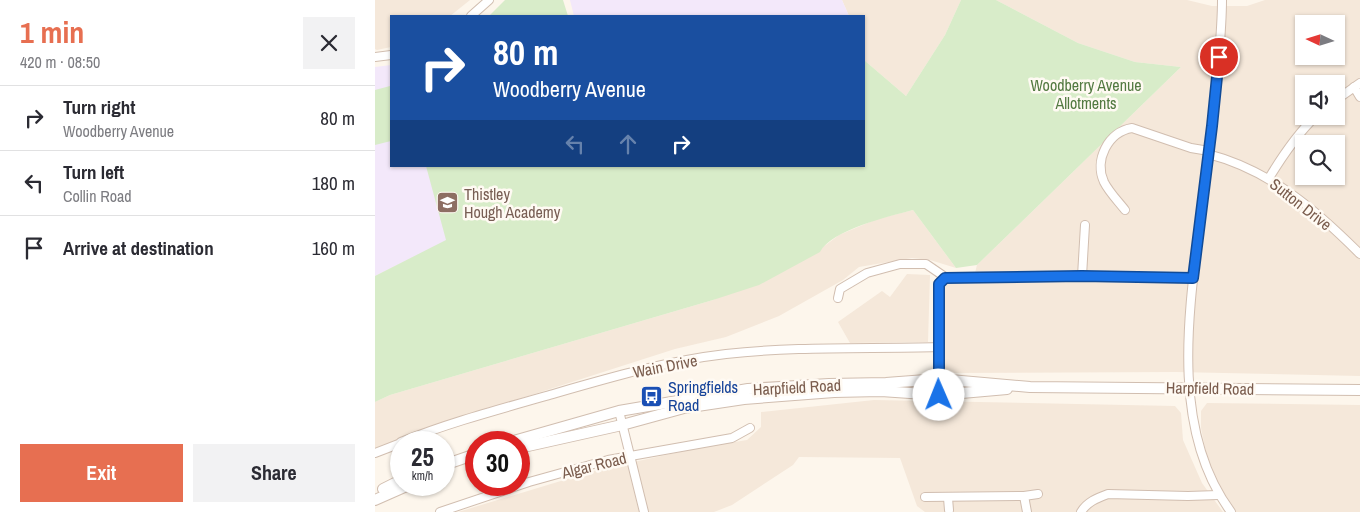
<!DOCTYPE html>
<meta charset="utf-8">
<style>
:root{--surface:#fff;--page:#f2f2f3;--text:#2b2b33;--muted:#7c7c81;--line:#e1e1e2;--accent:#e76f51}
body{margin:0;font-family:"Archivo Narrow",sans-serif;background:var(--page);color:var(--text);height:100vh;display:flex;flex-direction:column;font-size:19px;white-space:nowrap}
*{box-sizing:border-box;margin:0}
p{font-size:16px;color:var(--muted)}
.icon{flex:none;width:28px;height:28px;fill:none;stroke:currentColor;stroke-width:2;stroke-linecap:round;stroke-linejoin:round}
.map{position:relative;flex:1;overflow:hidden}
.details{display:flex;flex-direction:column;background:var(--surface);width:375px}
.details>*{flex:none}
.banner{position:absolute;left:15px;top:15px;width:475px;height:152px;border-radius:0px;box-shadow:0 1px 4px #0004;background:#1a4fa0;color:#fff;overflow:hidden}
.needle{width:32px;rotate:274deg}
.buttons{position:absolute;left:920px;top:15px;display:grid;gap:10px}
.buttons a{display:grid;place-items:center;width:50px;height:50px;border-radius:0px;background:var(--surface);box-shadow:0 1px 4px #0004;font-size:25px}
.speed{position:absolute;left:15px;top:431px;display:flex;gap:10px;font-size:25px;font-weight:700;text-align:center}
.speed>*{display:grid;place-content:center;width:65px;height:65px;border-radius:50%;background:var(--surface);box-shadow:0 1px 4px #0004;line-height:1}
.speed small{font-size:12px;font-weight:400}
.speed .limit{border:8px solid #d22;background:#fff;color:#111}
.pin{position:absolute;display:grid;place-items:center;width:42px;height:42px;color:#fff;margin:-21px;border:2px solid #fff;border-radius:50%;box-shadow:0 1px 5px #0007}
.me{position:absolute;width:55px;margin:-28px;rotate:359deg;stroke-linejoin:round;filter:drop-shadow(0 0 4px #0008)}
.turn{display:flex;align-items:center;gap:18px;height:105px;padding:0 20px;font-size:22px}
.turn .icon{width:65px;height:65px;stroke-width:2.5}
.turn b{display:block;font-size:35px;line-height:42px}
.lanes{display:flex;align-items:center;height:48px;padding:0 20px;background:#0003;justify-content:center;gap:25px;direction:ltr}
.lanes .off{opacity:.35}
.round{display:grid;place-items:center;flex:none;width:52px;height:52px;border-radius:0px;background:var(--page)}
.head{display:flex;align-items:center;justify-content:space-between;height:85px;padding:0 20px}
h1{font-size:30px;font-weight:700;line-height:38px;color:var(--accent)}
.cta{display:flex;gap:10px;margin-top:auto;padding:10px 20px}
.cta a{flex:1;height:58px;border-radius:0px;background:var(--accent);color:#fff;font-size:20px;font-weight:700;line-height:58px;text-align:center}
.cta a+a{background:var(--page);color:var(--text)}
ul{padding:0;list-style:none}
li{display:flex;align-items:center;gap:15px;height:65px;padding:0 20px;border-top:1px solid var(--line)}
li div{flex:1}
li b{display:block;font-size:19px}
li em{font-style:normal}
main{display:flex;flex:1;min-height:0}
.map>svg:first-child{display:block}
.residential{fill:#f5e8da;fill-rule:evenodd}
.education{fill:#f3e8fa}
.green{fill:#d8ecc9}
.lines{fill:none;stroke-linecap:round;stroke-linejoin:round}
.minor-casing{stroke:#d1beb0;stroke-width:10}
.tertiary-casing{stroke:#d1beb0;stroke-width:12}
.minor{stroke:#fff;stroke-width:8}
.tertiary{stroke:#fff;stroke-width:10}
.route-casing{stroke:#114b97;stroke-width:12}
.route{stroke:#1a73e8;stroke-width:9}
.labels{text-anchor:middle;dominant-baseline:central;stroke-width:5;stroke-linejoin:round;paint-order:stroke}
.park-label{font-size:16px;fill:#537a41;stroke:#fffaf3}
.education-label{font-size:16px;fill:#785e54;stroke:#fffaf3;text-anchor:start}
.street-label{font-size:16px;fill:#7a5c4d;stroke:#fffaf3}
.transit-label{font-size:16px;fill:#164399;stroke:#fffaf3;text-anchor:start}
</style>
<main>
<section class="details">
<div class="head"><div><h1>1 min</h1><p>420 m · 08:50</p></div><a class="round"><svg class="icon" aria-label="close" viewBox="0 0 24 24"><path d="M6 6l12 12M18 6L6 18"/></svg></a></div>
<ul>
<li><svg class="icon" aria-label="right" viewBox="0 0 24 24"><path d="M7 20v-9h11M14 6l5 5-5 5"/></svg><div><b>Turn right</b><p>Woodberry Avenue</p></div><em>80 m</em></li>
<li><svg class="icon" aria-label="left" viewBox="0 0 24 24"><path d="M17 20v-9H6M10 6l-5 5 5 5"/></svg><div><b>Turn left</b><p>Collin Road</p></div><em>180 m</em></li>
<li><svg class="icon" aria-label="arrive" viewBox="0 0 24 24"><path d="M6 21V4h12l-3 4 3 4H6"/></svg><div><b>Arrive at destination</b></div><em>160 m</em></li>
</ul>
<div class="cta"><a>Exit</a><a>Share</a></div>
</section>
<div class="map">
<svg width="985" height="512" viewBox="0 0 985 512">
<rect width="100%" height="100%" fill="#fdf6ec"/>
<g class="residential">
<path d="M0,0H95L75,16H16V47L2,50L0,49Z"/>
<path d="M467,0H586L570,35L531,96L489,60V16H474Z"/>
<path d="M621,0H812L837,6H872L890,0H985V376L801,372L566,373V286L574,280L598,281L602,265L806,67L760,62L703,43ZM929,24H961V56H929ZM929,84H961V116H929ZM929,144H961V176H929Z"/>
<path d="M538,210L581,268L555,260L537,258L484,267L468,280L404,316L351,337L300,349L41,432L0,449V402L15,395L338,300L448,247L464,235L502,219Z"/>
<path d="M532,274L555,275L553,342L475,343L463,322L507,291L515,297Z"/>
<path d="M499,400L800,406L806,413L808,440L827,483L848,512H550L542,506L525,458L424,457L418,465L357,505L339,512H83L222,470L323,448L372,440L386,427V412Z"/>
<path d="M832,403L985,405V512H860L845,491L834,467L826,428V411Z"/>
</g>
<g class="education">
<path d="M195,0H467L474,16H199Z"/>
<path d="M16,65V166H223L0,276V67Z"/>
</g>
<g class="green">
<path d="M130,0H188L193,16H114Z"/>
<path d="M586,0H621L703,43L760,62L806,67L602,265L581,268L538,210C515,216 456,230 445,252L384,285L338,300L15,395L0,402V276L71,240L51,166H489V60L531,96L570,35Z"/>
<path d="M15,86L16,141L0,145V90Z"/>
</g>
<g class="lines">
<defs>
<g id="minor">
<path d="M847,0C847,27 844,53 842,79C837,127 831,175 825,222C813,316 796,431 856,512"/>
<path d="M96,16L114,0"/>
<path d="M0,57L16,55"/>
<path d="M979,87L985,97"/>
<path d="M961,100L985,83"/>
<path d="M833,154C895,170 941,210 985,254"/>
<path d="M894,178C908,155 922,134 941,116"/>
<path d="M750,210C743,201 734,192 729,182C719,160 733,132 757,128L816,148L834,151"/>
<path d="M707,276L710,225"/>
<path d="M463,298L465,289L492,273L525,264H551L570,277"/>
<path d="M564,395L563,284L570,277L707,276L818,278"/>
<path d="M244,411L269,512"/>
<path d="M26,442C73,423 122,410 171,396C230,379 290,361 351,354C421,346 493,349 563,347"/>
<path d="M0,453L26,443"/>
<path d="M649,496L652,512"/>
<path d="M550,497L649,496L663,494"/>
<path d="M573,498L574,510"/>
<path d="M65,512L154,482L233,460L357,438L375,428"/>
<path d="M706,512C712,502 722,498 733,494L813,496L843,495"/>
</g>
<g id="tertiary">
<path d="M135,442L244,411L373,389L454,384L511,383L564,379L655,387L985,390"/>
<path d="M144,448L247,425L309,408L369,399L459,392L506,391L564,395L632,389"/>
<path d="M69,465L101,454"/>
<path d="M8,489L26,480"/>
<path d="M0,500L34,485"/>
</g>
</defs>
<use href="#minor" class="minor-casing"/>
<use href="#tertiary" class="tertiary-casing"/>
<use href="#minor" class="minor"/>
<use href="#tertiary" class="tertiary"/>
</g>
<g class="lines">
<defs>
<path id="route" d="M564,395V284L570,278L707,276L818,278L837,126L844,57"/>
</defs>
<use href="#route" class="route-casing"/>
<use href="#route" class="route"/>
</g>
<defs>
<symbol id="school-square" viewBox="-11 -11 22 22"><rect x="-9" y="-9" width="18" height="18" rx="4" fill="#8d6e63" stroke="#fffaf3"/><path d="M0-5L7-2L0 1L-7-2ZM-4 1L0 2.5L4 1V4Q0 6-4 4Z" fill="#fff"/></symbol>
<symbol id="bus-square" viewBox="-11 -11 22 22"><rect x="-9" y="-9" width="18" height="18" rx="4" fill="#1a4fb4" stroke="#fffaf3"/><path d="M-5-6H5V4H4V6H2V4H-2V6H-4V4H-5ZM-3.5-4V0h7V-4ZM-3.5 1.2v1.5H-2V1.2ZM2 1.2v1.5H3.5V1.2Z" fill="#fff"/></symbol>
</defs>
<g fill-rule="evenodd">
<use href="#school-square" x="60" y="190" width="25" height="25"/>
<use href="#bus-square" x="264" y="384" width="25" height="25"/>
</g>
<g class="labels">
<g class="park-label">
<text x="711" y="85">Woodberry Avenue<tspan x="711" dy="18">Allotments</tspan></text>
</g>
<g class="education-label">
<text x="89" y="194">Thistley<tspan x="89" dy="18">Hough Academy</tspan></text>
</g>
<g class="street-label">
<text transform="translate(926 204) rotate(38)">Sutton Drive</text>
<text transform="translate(290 366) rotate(-11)">Wain Drive</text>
<text transform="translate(422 387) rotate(-3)">Harpfield Road</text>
<text transform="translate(835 388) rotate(1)">Harpfield Road</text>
<text transform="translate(219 465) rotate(-14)">Algar Road</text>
</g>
<g class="transit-label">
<text x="293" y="387">Springfields<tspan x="293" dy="18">Road</tspan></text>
</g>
</g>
</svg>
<div class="buttons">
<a><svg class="needle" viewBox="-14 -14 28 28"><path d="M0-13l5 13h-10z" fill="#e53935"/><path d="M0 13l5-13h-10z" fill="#7c7c81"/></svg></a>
<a><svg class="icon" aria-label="sound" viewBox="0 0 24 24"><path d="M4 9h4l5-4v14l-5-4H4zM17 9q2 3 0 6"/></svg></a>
<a><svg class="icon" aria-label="search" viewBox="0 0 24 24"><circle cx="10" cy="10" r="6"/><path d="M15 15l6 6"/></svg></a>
</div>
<div class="speed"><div>25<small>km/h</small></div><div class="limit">30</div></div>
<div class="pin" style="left:844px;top:57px;background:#d93025"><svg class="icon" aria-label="arrive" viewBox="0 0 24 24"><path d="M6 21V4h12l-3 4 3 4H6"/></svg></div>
<svg class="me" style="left:564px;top:395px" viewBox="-20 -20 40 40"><circle r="19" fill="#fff"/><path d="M0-13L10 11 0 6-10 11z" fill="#1a73e8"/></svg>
<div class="banner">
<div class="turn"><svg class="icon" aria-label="right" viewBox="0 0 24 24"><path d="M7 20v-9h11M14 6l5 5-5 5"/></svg><div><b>80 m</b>Woodberry Avenue</div></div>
<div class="lanes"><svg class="icon off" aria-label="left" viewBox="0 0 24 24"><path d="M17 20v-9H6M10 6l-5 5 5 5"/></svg><svg class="icon off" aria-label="ahead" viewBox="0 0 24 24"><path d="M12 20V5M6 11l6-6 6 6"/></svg><svg class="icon" aria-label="right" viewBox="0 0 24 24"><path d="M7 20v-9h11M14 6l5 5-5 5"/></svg></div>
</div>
</div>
</main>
